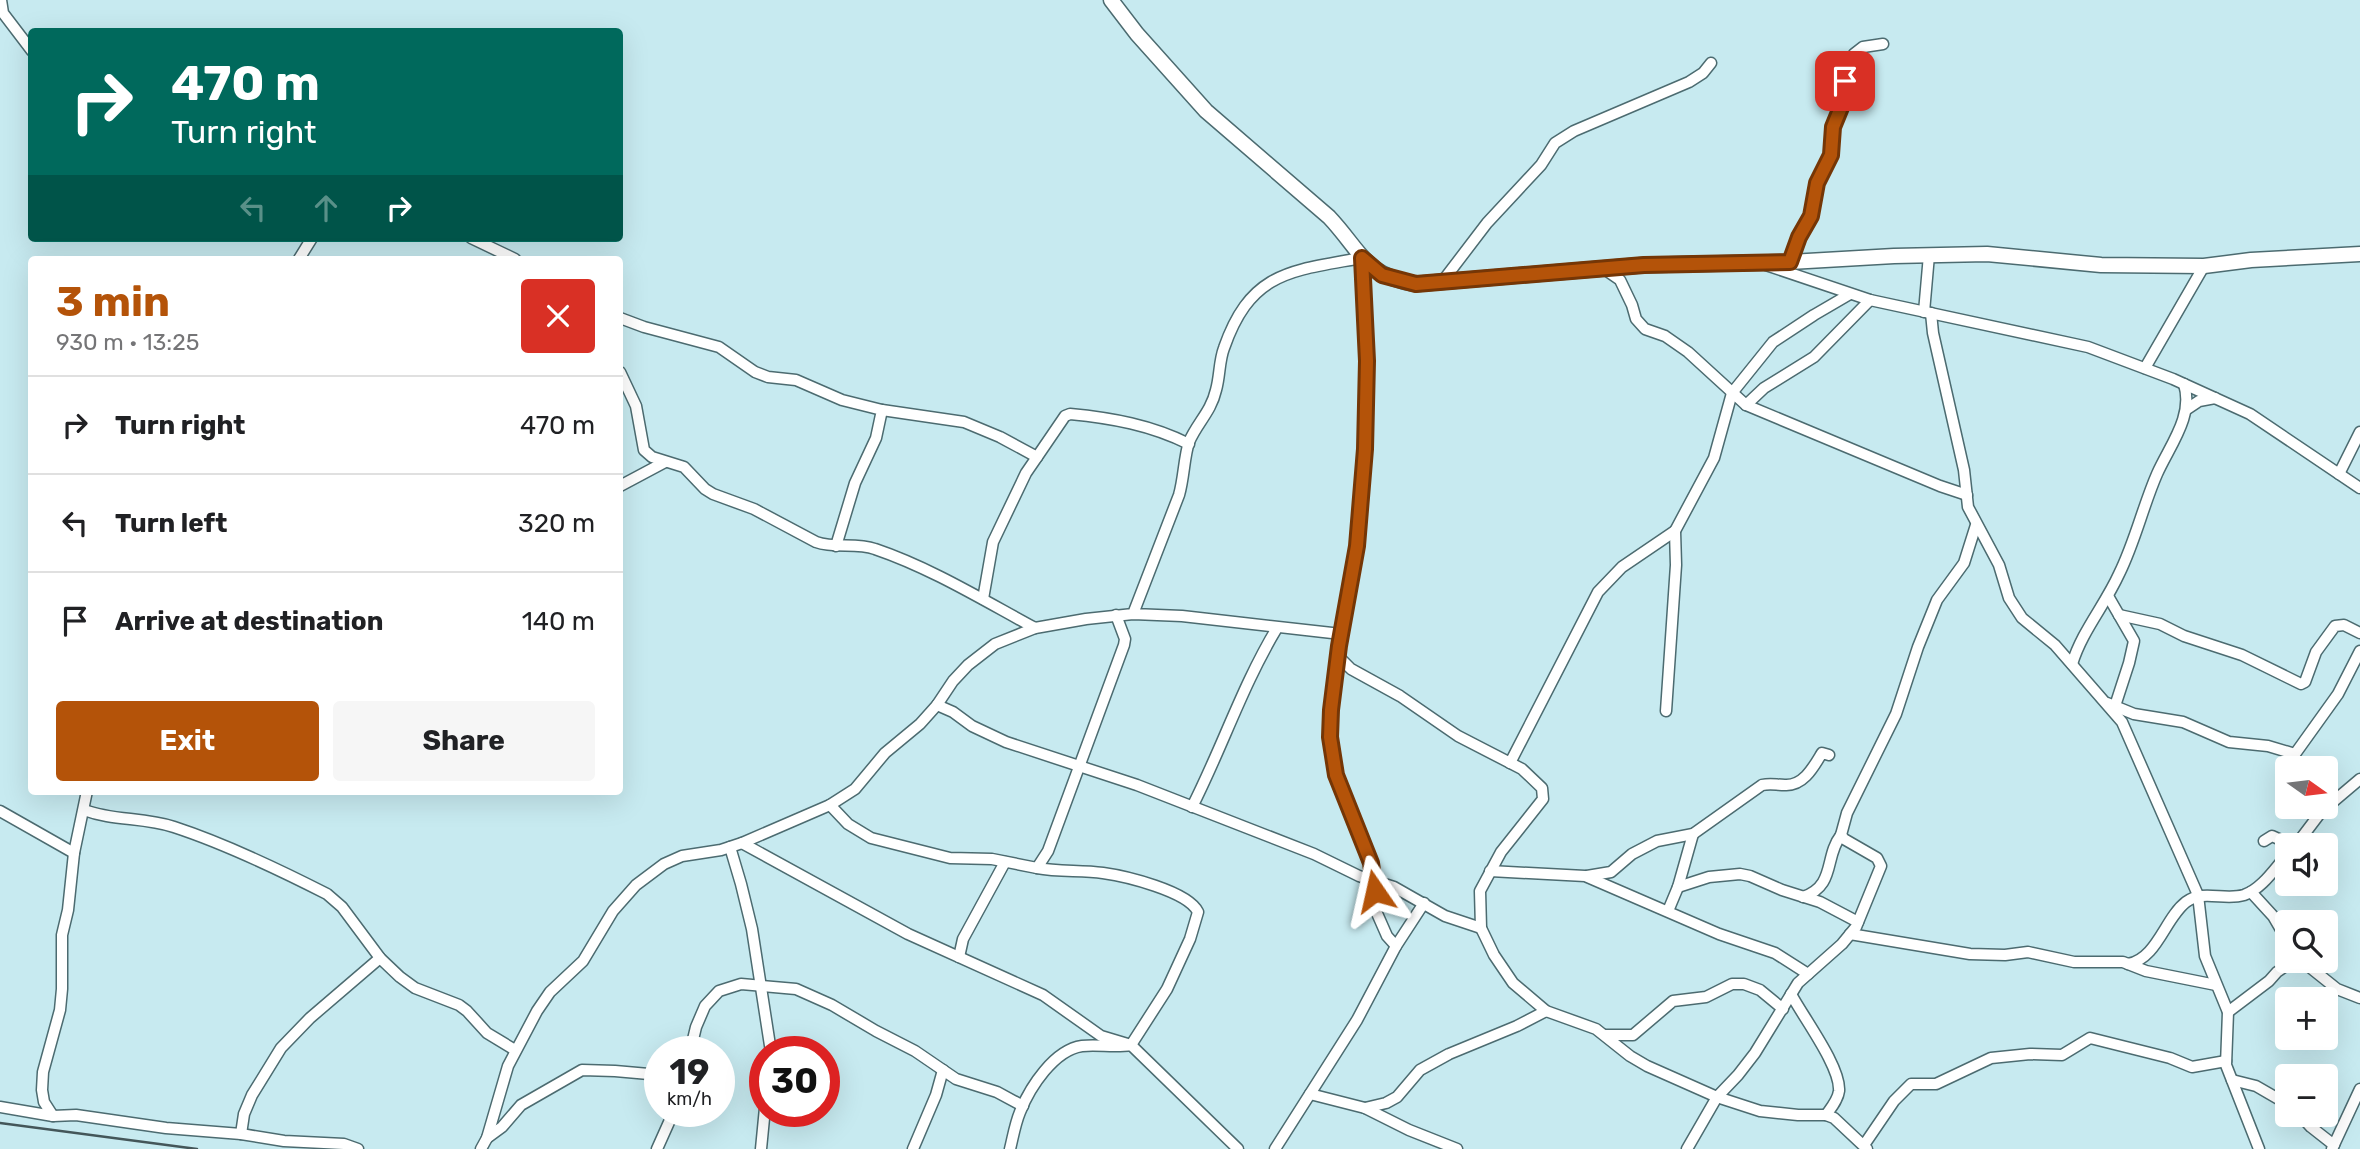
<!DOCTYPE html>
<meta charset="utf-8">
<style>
:root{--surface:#fff;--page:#f6f6f6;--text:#202124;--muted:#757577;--line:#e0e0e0;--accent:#b45309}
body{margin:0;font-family:Rubik,sans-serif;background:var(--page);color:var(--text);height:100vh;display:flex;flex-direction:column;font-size:26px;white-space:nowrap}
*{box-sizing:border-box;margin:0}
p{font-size:23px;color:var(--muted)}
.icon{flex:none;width:38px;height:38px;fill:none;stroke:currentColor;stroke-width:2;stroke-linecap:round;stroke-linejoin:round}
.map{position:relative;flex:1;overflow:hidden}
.side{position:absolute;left:28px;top:256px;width:595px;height:539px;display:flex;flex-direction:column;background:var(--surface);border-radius:7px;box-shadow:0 7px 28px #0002}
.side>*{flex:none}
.banner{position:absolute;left:28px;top:28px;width:595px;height:214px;border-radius:7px;box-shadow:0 7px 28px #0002;background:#00695c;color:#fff;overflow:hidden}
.needle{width:46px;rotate:104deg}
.fabs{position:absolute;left:2275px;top:756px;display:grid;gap:14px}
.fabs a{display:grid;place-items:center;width:63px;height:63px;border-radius:7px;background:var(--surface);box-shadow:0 7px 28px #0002;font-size:35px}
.speed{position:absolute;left:644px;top:1036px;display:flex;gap:14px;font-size:35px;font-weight:700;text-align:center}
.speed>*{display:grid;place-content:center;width:91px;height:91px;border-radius:50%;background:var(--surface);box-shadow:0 7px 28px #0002;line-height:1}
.speed small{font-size:18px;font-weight:400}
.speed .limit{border:10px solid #d22;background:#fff;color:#111}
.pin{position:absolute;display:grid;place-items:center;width:60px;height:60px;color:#fff;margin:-30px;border-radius:14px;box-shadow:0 4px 10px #0006}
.me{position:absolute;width:77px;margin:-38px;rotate:349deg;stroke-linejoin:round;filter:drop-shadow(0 0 5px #0008)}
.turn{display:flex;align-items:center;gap:24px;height:147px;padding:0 28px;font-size:32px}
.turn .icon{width:91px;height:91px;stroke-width:2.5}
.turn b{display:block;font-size:49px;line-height:60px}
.lanes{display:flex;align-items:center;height:66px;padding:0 28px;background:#0003;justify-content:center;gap:35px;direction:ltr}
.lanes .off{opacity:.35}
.round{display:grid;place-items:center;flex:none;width:74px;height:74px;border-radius:7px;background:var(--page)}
.summary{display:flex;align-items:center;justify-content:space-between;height:119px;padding:0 28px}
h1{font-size:42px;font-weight:700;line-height:52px;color:var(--accent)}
.button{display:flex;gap:14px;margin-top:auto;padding:14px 28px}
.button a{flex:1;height:80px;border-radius:7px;background:var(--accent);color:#fff;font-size:28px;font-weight:700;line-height:80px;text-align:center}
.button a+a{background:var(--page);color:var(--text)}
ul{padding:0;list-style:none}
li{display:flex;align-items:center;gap:21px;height:98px;padding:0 28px;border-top:2px solid var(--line)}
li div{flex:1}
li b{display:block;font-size:26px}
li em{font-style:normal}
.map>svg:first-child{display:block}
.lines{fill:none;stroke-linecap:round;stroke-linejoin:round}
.street-casing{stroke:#4c6b70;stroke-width:13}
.secondary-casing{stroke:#4c6b70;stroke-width:17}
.street{stroke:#fff;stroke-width:10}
.secondary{stroke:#fff;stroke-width:14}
.rail{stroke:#445659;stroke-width:2.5}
.route-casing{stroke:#753606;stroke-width:18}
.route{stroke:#b45309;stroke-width:12}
</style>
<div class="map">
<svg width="2360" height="1149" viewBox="0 0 2360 1149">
<rect width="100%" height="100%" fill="#c7eaf0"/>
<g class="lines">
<defs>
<g id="street">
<path d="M1,0L3,13L32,51"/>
<path d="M471,238L515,259"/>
<path d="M299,259L312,238"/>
<path d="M1790,262L1799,237L1811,216L1817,183L1831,155L1833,127L1844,100L1846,74L1851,60L1854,54L1863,47L1883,44"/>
<path d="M1766,265L1870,300L2088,347L2173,379L2250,414L2360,488"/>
<path d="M1604,269L1620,280L1632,305L1636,319L1645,329L1665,336L1688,352L1746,405L1940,486L1967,495"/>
<path d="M1442,282L1487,223L1541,165L1555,143L1574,131L1689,82L1703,73L1711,63"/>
<path d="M1924,312L1929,255"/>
<path d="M1931,313L1933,333L1964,470L1968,507L1999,565L2009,598L2022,618L2055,645L2122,722L2198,895L2205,956L2228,1012L2226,1065L2259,1149"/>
<path d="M620,318L644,327L719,347L755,372L768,377L796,380L842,400L882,410L876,438L855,483L836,546"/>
<path d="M2145,368L2204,266"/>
<path d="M620,372L636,406L644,450L652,457L684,467L705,489L713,494L754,509L816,542C835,549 856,542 875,549C931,568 983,600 1035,628"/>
<path d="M1746,405L1764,388L1814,357L1870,300"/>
<path d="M2187,409L2199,401L2215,398"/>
<path d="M882,410L964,422L1000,437L1037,457L1065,416L1070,414C1112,418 1151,425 1189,444"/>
<path d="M2339,474L2360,432"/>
<path d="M620,486L665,462"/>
<path d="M2108,596L2134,641L2129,663L2115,706"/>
<path d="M983,599L993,542L1026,473L1037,457"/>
<path d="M2119,615L2160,624L2184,636L2242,655L2301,684L2305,682L2316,652L2335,626L2344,625L2360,633"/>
<path d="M1341,634L1331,710L1332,759L1343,795L1373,871L1376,911L1387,936L1396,946"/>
<path d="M1338,656L1351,669L1400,696L1458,736L1522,769L1542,788L1543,799L1501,852L1480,891L1481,928L1494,955L1513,983L1546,1011L1596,1029L1630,1056L1647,1066L1717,1097L1760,1111L1798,1115H1826L1834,1118L1867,1149"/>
<path d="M2072,664C2082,631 2105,605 2119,574C2135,542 2143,506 2157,474C2170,445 2194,416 2184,384"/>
<path d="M2107,703L2134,714L2183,722L2229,742L2268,746L2295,754L2338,694L2360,651"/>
<path d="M937,705L953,712L972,726L1006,742L1137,785L1314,854L1359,876L1394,887L1445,916L1481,928"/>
<path d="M1666,711L1676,565L1675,531L1714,458L1732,393L1773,342L1814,315L1850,294"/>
<path d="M1510,763L1598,592L1622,567L1675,531"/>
<path d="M830,805L848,824L871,838L950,858L992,859L1037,868L1048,851L1124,645L1125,639L1116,615"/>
<path d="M1192,807C1222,748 1243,684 1277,628"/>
<path d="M84,810C113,821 144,817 174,827C226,844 278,869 327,894L342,907L380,958L400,977L415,988L459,1005L467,1011L487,1033L515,1050"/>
<path d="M0,811L74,853"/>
<path d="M2264,841L2272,836L2292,845"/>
<path d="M742,843L908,934L1043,995L1101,1036L1131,1045L1238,1149"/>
<path d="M2296,845L2321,812L2360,779"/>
<path d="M730,847L741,884L752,929L771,1052"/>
<path d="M1490,871L1585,876L1719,934L1775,953L1808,974"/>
<path d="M1587,876L1611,872L1632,854L1657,841L1693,834L1762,785C1771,783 1776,785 1785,785C1804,786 1814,766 1822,753L1829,755"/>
<path d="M1678,887L1709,877L1740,874L1750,876L1782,890L1820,902L1858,922"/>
<path d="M2251,892L2273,916L2287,940"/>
<path d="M1803,897C1836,886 1824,857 1841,835"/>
<path d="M1668,911L1678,887L1693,834"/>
<path d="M1850,934L1970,954L2005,955L2028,952L2074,962H2123L2146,971L2216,985"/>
<path d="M959,957L963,939L1005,862"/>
<path d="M2302,961L2337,989L2360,998"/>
<path d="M2128,964C2157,959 2165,918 2186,902C2203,889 2224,901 2244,895C2262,889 2275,868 2287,855"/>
<path d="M1791,994C1803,1017 1841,1067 1839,1091C1838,1100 1831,1108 1826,1115"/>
<path d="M2228,1012L2269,981L2277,972L2293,961"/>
<path d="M1606,1035H1633L1673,1001L1706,997L1732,984H1744L1760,990L1783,1009"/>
<path d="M690,1052L696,1027L705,1006L719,991L741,984L796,989L832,1005L876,1031L915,1051L956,1079L997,1092L1023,1106"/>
<path d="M2232,1080L2256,1086L2287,1104"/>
<path d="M1310,1094L1365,1108L1409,1130L1457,1149"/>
<path d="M0,1107L53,1116L76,1115L166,1128L241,1134L284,1141L344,1144L358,1149"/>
<path d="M1365,1108L1386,1103L1397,1097L1420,1070L1449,1054L1517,1026L1546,1011"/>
<path d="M2300,1115L2311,1127L2334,1145"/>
<path d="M53,1116L44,1102L42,1090L43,1072L60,1010L62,989V935L68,910L74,853L87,791"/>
<path d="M241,1134L244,1114L252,1095L281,1048L310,1018L380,958"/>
<path d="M487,1138L502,1127L521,1105L582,1070L615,1071L660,1075"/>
<path d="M1864,1145L1894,1101L1911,1084H1936L1991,1058L2030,1054L2062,1055L2090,1038L2170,1058L2192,1067L2226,1061"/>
<path d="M481,1149L487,1138L508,1066L537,1011L550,992L583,961L613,911L636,885L664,864L682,856L721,850L742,843L830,805L855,789L885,753L920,724L937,705L953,681L968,665L995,644L1035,628L1086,619L1133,614L1182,616L1341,634C1347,613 1349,592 1353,571C1370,467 1367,362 1361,258C1291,271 1251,271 1224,348C1219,361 1220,376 1216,390C1211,412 1197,423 1189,442C1184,457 1184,478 1179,495L1133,614"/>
<path d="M657,1149L674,1111"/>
<path d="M761,1149L765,1108"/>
<path d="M913,1149L936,1095L943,1070"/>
<path d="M1010,1149C1013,1137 1015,1124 1020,1112C1030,1087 1054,1050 1082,1046C1098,1044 1114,1048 1131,1045L1167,989L1190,939L1198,912C1188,891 1125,876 1103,873C1081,870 1059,872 1037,868"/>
<path d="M1275,1149L1357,1020L1396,946L1424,903"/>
<path d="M1687,1149L1717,1097L1738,1075L1755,1053L1798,983L1842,944L1856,927L1881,866L1877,858L1844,839L1841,835L1847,813L1896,714L1918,647L1937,600L1964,563L1976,525"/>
<path d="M2332,1149L2360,1089"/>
</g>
<path id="secondary" d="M1111,0L1137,34L1206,111L1329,217C1362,252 1363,275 1416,284L1644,265L1790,262L1894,256L1987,254L2101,265L2204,266L2251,260L2360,254"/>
</defs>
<use href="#street" class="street-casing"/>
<use href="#secondary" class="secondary-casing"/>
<use href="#street" class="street"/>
<use href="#secondary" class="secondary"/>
<path class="rail" d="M0,1123L197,1149"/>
</g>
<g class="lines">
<defs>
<path id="route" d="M1375,891L1371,863L1336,775L1330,737L1331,710L1339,646L1357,546L1365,449L1367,361L1362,258L1382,275L1416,284L1644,265L1790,262L1799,237L1811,216L1817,183L1831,155L1833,127L1844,100L1845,81"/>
</defs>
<use href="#route" class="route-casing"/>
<use href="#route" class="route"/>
</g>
</svg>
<div class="fabs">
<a><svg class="needle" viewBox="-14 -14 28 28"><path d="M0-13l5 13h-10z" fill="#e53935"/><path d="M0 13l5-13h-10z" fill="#757577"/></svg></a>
<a><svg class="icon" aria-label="sound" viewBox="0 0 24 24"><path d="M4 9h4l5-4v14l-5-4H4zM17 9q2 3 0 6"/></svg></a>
<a><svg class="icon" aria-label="search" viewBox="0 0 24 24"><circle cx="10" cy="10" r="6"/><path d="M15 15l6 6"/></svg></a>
<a>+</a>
<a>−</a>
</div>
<div class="speed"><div>19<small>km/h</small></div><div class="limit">30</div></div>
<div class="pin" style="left:1845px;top:81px;background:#d93025"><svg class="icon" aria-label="arrive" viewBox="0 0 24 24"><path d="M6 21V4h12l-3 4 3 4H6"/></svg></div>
<svg class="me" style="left:1375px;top:891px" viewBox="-20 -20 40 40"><path d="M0-17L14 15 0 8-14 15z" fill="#b45309" stroke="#fff" stroke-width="4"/></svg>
<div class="banner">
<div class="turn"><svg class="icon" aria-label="right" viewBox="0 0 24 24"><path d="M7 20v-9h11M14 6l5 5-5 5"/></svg><div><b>470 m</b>Turn right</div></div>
<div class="lanes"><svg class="icon off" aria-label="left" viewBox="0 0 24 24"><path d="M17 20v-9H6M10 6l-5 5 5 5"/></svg><svg class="icon off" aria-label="ahead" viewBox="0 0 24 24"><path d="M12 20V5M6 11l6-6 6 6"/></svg><svg class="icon" aria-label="right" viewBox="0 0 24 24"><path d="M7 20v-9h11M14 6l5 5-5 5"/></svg></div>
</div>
<section class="side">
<div class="summary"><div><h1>3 min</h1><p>930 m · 13:25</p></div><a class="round" style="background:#d93025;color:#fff"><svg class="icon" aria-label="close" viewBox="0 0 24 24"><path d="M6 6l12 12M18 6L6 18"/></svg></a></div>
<ul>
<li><svg class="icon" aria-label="right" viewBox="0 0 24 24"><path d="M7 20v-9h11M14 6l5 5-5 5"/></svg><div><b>Turn right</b></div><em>470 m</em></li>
<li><svg class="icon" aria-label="left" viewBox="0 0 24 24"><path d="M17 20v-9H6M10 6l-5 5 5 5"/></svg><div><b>Turn left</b></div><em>320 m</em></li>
<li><svg class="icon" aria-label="arrive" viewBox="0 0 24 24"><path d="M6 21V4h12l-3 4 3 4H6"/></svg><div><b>Arrive at destination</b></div><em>140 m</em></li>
</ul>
<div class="button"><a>Exit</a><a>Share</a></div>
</section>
</div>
